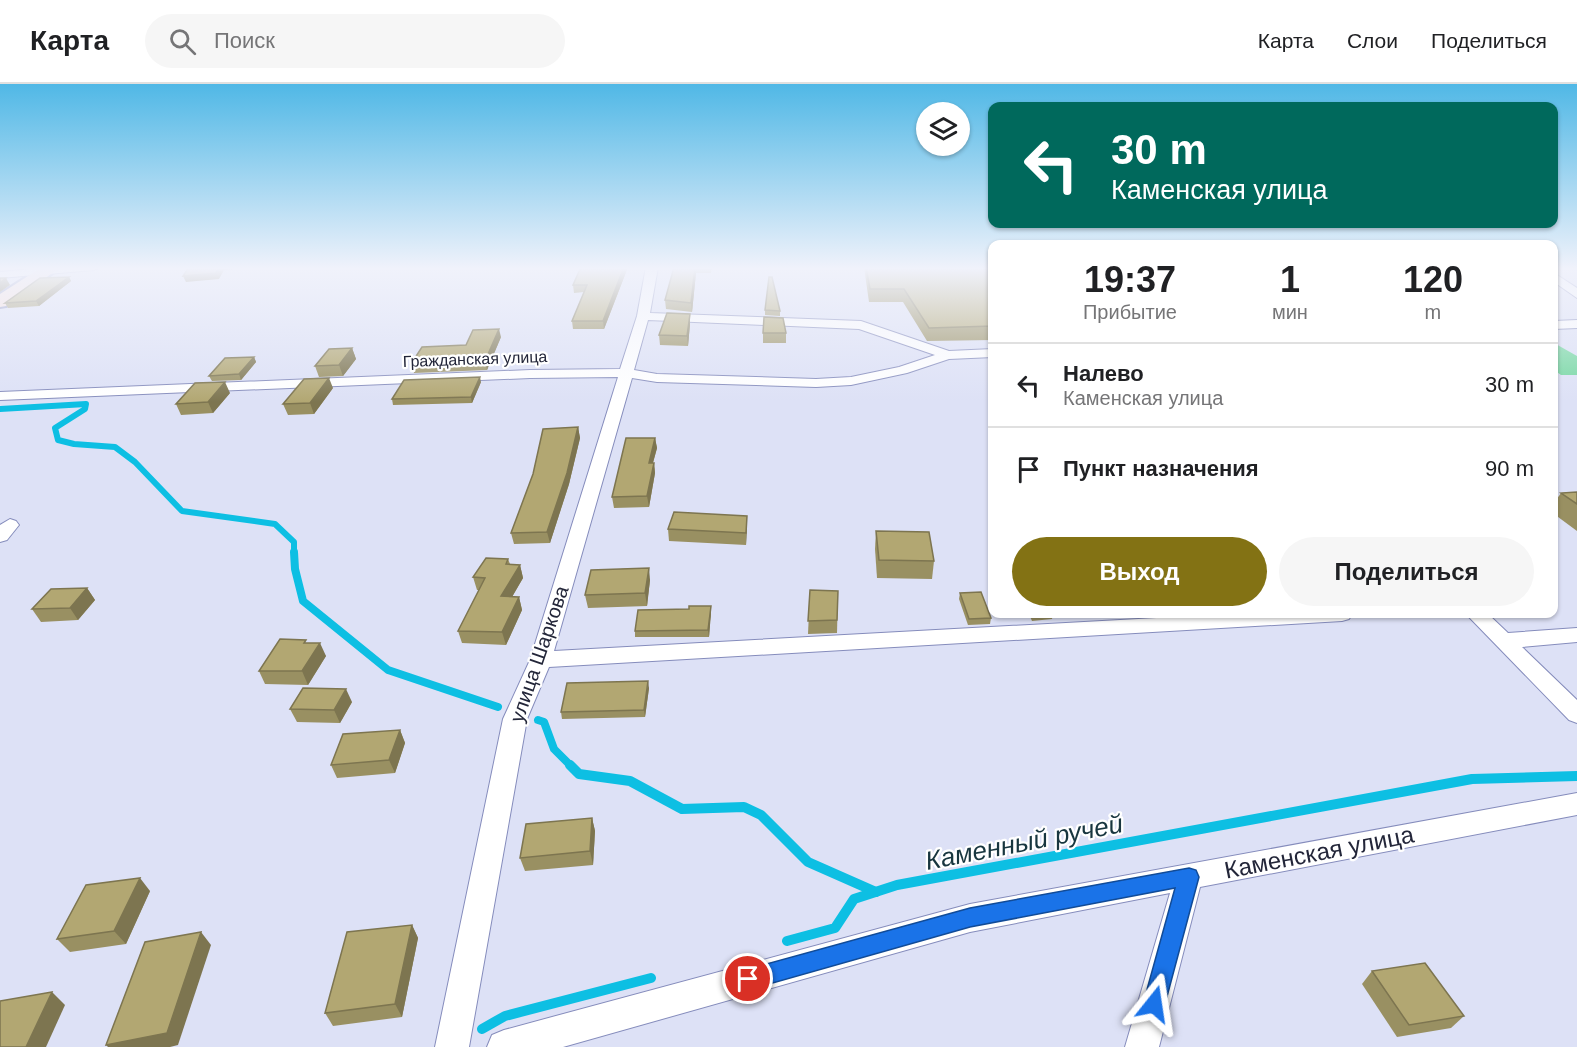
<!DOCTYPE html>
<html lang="ru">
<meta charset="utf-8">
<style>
:root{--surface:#fff;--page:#f6f6f6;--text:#202124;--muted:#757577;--line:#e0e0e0;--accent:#837214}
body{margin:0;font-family:Arial,sans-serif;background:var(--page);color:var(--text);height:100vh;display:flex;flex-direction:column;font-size:22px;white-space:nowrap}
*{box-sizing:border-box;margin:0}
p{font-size:20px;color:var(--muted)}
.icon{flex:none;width:33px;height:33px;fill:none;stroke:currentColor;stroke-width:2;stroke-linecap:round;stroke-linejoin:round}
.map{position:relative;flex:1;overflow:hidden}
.side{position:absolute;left:988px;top:156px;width:570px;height:378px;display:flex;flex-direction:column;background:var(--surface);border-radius:12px;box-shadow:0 2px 4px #0004}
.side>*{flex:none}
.guide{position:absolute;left:988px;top:18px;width:570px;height:126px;border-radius:12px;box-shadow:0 2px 4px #0004;background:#00695c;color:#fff;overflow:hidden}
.buttons{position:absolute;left:916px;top:18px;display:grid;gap:12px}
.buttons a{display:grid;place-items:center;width:54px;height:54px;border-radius:50%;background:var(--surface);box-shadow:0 2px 4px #0004;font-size:30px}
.pin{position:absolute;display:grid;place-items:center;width:51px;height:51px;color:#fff;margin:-26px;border:3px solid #fff;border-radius:50%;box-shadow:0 2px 6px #0007}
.me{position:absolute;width:66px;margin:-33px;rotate:15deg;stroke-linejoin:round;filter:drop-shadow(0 0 4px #0008)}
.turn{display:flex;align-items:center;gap:21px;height:126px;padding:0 24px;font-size:27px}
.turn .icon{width:78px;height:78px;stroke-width:2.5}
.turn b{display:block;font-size:42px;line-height:51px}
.eta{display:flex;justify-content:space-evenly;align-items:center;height:102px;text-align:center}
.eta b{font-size:36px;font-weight:600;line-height:42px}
.action{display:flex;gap:12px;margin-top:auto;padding:12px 24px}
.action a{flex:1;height:69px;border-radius:36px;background:var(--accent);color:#fff;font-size:24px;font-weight:600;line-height:69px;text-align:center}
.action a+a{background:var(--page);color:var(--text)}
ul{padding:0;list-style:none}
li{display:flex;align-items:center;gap:18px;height:84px;padding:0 24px;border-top:2px solid var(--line)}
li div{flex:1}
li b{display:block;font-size:22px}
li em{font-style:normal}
header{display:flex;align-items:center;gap:36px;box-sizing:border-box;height:84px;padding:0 30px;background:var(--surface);border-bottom:2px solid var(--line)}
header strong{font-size:28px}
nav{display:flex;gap:33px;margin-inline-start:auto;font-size:21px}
.search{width:420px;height:54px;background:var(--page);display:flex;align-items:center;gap:15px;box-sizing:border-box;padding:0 21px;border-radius:33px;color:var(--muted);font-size:22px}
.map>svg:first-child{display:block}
.green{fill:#73d7a0}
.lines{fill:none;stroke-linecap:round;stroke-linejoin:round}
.stream-far2{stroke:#0dbfe3;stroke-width:6}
.stream-far1{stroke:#0dbfe3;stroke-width:8}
.stream{stroke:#0dbfe3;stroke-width:10}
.street-casing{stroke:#858cbc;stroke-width:2}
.secondary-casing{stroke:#858cbc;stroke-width:4}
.street{fill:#fff;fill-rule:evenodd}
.secondary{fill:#fde2da;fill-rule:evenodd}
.wall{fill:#999062}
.shaded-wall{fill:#7d7550}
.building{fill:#b2a772;stroke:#7d7550;stroke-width:1.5}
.route{fill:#1a73e8;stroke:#114b97;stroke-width:1.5}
.labels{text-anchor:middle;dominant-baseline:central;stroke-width:4.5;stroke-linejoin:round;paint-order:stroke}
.far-street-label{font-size:16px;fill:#232639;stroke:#fff}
.street-label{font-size:20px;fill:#232639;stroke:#fff}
.near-street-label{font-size:24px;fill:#232639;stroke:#fff}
.near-water-label{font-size:26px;font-style:italic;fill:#18363f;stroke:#fff}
</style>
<header>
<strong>Карта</strong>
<div class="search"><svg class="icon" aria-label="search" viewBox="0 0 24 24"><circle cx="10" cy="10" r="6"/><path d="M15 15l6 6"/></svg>Поиск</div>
<nav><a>Карта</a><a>Слои</a><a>Поделиться</a></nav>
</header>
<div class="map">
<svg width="1577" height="963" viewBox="0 0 1577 963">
<rect width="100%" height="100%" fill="#dde1f6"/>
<path class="green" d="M1554,259L1577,272V291H1561L1554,286Z"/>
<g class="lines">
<path class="stream-far2" d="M0,325L86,320L85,325L55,344L58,356L74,360L115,363L135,378L182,427L275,440L294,458V469"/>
<g class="stream-far1">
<path d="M294,468L295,485L303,517L388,586L498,623"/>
<path d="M538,636L544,638L554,665L572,683"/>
</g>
<g class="stream">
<path d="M570,681L579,690L630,697L682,725L744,723L761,731L808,778L876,808"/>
<path d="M787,857L835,844L854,815L897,801L1472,695L1577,692"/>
<path d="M482,945L505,932L651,894"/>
</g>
<defs>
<g id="street">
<path d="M55,183H100L94,186L0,194V188Z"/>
<path d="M646,183H658L650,229L861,237L949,267L993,265V273L949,275L907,289L851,301L816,303L657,298L632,294L554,567L1229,530H1352L1349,535L1342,537L549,583L527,635L469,963H435L503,635L530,576L618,293L530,294L0,316V308L530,286L620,285L637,232ZM648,236L859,245L935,271L899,283L851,293L816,295L657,290L634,286Z"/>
<path d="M1554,189L1577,204V214L1554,198Z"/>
<path d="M1577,236V244L1554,245V237Z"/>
<path d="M10,435L16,437L19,441L7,456L0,458V441Z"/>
<path d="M1466,530H1488L1508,549L1577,544V558L1522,563L1577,616V639L1569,636Z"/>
<path d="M1577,709V731L1200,803L1159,963H1125L1170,809L970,848L563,963H487L492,951L504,946L970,820Z"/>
</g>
<path id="secondary" d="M42,183H61L6,222L0,223V210Z"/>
</defs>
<use href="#street" class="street-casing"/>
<use href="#secondary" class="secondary-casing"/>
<use href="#street" class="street"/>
<use href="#secondary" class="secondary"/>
</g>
<g class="wall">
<path d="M581,183H628L604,245H573L572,237L584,208L574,209L573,201Z"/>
<path d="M674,183H712L711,189H696L692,228L666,225L665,216Z"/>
<path d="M864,183H993V256L927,257L903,218H869Z"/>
<path d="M69,193L71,197L39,222L8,224L5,219Z"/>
<path d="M765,226L780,227V232L765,231Z"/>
<path d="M690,240L688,262L660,261L659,251Z"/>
<rect x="763" y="249" width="23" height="10"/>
<path d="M501,253L487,286L414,289L411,280L466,261Z"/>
<path d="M352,264L356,275L343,292L319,293L315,282Z"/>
<path d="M254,273L256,278L241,296L212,297L209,292Z"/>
<path d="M481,298L472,319L393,321L392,315Z"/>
<path d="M333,304L314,330L288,331L283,320Z"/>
<path d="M230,309L213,329L181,331L176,320Z"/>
<path d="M578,343L580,354L569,400L550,459L514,460L511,449Z"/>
<path d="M655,354L657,364L653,379H654L655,389L649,423L614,424L612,413Z"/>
<path d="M1577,408V447L1554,430V419L1561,409Z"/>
<path d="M747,432L746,461L669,457L668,445Z"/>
<path d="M876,447L934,477L932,495L877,494L875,465Z"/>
<path d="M508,475L510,480L520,481L523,494L512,513H519L522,526L506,561L462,559L458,547L479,506H477L473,493Z"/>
<path d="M650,496L647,522L588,524L585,511Z"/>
<path d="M87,504L95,516L78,536L41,538L32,525Z"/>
<path d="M810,506L838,507L837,549L808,550Z"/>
<path d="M960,509L991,534L990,540L968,541L959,515Z"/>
<path d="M711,522V528L709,553H635V547Z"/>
<path d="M1029,530H1053L1052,535L1032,537Z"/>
<path d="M1090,530H1113V532L1092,533Z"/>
<path d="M308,559L326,572L308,601L265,600L259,587Z"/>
<path d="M649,604L645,633L562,635L561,628Z"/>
<path d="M352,618L340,639L297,638L290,625Z"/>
<path d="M400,646L405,659L395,689L337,694L331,681Z"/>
<path d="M592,734L595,747L593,781L525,787L520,774Z"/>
<path d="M150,807L126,860L70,868L57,855Z"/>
<path d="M412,841L418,854L402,933L333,942L325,929Z"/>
<path d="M1372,887L1464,932L1451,944L1397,953L1362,900Z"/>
</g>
<g class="shaded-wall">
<path d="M219,183H254L224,186L219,195L186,198L183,192Z"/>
<path d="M624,183H628L604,245L603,237Z"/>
<path d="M695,183L696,189L692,228L691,219Z"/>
<path d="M69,193L71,197L39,222L36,217Z"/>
<path d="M6,194L10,201L0,208V199Z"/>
<path d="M690,230V240L688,262L687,252Z"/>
<path d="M499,245L501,253L487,286L485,277Z"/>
<path d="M352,264L356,275L343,292L339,281Z"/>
<path d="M254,273L256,278L241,296L239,290Z"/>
<path d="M480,293L481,298L472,319L471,313Z"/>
<path d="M329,294L333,304L314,330L310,319Z"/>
<path d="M225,298L230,309L213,329L208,318Z"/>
<path d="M578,343L580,354L569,400L550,459L547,448Z"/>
<path d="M655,354L657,364L650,389L649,379Z"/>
<path d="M654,379L655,389L649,423L647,412Z"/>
<path d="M747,432V444L746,461V449Z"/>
<path d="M520,481L523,494L505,525L501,512Z"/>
<path d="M649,484L650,496L647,522L645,509Z"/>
<path d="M87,504L95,516L78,536L70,524Z"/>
<path d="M519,513L522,526L506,561L502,548Z"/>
<path d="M711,522V528L709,553L708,546Z"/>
<path d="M320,559L326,572L308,601L302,587Z"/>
<path d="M648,597L649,604L645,633L644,626Z"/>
<path d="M346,605L352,618L340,639L334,626Z"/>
<path d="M400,646L405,659L395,689L389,676Z"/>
<path d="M592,734L595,747L593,781L590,767Z"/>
<path d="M140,794L150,807L126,860L114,847Z"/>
<path d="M412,841L418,854L402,933L395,920Z"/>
<path d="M201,848L211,861L178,961L170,963H108L106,961Z"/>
<path d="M52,908L65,921L46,963H26Z"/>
</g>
<g class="building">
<path d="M189,183H219L216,189L183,192Z"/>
<path d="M581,183H624L603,237H572L587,201H573Z"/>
<path d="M674,183H695L691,219L665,216Z"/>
<path d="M866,183H993V242L929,244L904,205H870Z"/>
<path d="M69,193L36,217L5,219L40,194Z"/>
<path d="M769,193H772L780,227L765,226Z"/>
<path d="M0,194H6L0,199Z"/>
<path d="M667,229L690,230L687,252L659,251Z"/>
<path d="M764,233L783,234L786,249H763Z"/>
<path d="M499,245L485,277L411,280L422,263L466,261L473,246Z"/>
<path d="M352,264L339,281L315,282L329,265Z"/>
<path d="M254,273L239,290L209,292L225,274Z"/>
<path d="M480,293L471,313L392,315L404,296Z"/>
<path d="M329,294L310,319L283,320L304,295Z"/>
<path d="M225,298L208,318L176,320L195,299Z"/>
<path d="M578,343L567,389L547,448L511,449L533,390L543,345Z"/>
<path d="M626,354H655L649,379H654L647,412L612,413Z"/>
<path d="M1577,408V420L1561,409Z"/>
<path d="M674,428L747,432L746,449L668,445Z"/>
<path d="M876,447L929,448L934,477L879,476Z"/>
<path d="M486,474L508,475L506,480L520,481L501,512L519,513L502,548L458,547L485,494L473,493Z"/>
<path d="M649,484L645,509L585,511L591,486Z"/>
<path d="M87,504L70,524L32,525L51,505Z"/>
<path d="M810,506L838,507L837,536L808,537Z"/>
<path d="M981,508L991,534L969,535L960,509Z"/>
<path d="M689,522H711L708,546L635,547L638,526L689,525Z"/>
<path d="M280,555L306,556L304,559H320L302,587H259Z"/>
<path d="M648,597L644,626L561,628L567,599Z"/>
<path d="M303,604L346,605L334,626L290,625Z"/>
<path d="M400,646L389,676L331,681L343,650Z"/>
<path d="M592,734L590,767L520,774L526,740Z"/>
<path d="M140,794L114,847L57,855L86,801Z"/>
<path d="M412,841L395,920L325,929L347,848Z"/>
<path d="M201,848L167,949L106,961L145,858Z"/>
<path d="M1425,879L1464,932L1409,941L1372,887Z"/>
<path d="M52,908L26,963H0V917Z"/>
</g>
<linearGradient id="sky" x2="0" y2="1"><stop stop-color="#50b8e6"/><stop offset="0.58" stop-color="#f0f2fb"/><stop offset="1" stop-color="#f0f2fb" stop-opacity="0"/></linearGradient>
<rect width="1577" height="318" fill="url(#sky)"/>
<path class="route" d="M1189,784L1196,786L1199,793L1165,920L1162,928L1154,932L1146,928L1143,920L1175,804L970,843L748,906L740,903L737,895L740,888L748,885L970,824Z"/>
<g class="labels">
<g class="far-street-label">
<text transform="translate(475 275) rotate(-2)">Гражданская улица</text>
</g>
<g class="street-label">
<text transform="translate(539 570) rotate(-71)">улица Шаркова</text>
</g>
<g class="near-street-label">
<text transform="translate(1319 768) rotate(-11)">Каменская улица</text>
</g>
<g class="near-water-label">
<text transform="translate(1024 758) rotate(-11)">Каменный ручей</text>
</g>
</g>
</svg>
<div class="buttons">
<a><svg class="icon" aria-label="layers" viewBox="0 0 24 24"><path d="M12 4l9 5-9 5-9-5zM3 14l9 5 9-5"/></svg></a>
</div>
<div class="pin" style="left:748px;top:895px;background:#d93025"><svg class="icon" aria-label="arrive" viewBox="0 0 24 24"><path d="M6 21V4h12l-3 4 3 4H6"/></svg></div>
<svg class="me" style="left:1154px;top:920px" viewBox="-20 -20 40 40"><path d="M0-17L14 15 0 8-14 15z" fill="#1a73e8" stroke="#fff" stroke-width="4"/></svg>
<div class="guide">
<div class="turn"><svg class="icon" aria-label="left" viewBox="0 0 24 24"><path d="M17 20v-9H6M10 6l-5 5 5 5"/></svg><div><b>30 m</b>Каменская улица</div></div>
</div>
<section class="side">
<div class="eta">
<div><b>19:37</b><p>Прибытие</p></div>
<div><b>1</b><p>мин</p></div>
<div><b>120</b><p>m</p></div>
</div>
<ul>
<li><svg class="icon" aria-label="left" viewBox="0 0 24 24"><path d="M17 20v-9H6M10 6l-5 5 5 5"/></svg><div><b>Налево</b><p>Каменская улица</p></div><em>30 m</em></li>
<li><svg class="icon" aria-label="arrive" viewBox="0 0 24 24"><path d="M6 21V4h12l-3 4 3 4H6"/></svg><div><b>Пункт назначения</b></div><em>90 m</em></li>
</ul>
<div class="action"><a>Выход</a><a>Поделиться</a></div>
</section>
</div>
